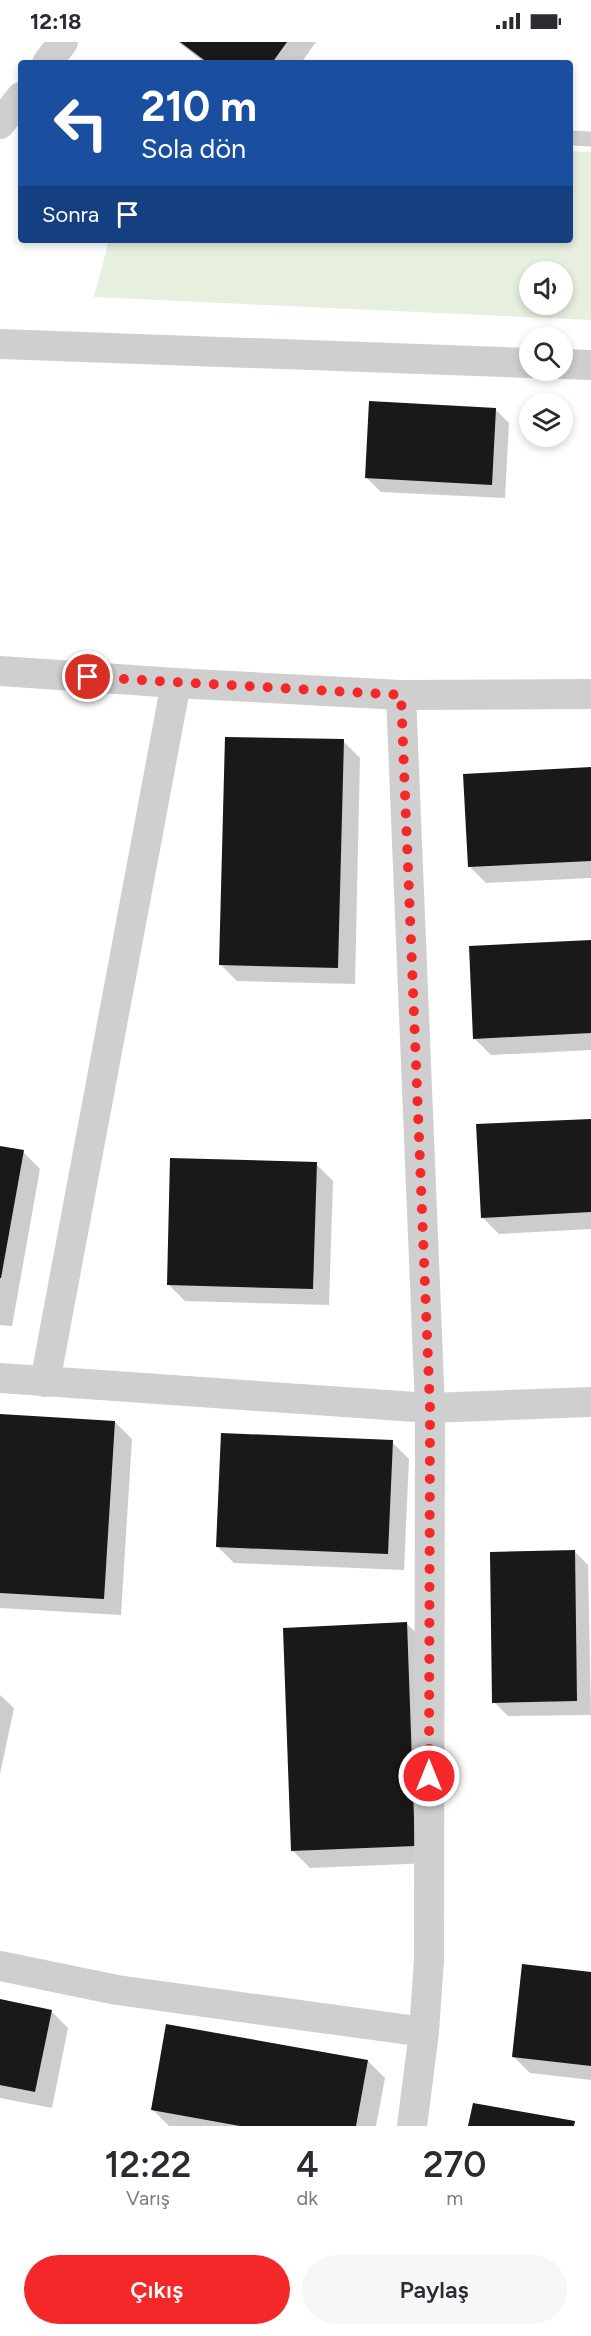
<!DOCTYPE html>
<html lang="tr">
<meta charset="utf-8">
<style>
:root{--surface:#fff;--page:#f7f7f7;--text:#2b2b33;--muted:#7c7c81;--accent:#f52829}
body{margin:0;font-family:Figtree,sans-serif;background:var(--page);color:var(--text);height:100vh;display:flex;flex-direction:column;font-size:22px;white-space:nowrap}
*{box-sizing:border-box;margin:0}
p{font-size:20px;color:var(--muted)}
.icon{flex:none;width:33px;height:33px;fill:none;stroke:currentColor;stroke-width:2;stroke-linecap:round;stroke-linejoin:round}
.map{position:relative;height:2084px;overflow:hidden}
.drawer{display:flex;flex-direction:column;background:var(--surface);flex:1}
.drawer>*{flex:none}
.hud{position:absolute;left:18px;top:18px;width:555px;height:183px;border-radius:6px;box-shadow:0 3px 9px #0003;background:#1a4fa0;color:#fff;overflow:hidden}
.buttons{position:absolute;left:519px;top:219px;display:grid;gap:12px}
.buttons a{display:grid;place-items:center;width:54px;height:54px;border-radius:50%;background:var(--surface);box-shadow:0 3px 9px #0003;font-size:30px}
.pin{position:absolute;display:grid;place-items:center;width:51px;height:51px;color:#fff;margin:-26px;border:3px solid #fff;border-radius:50%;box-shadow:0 2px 6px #0007}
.me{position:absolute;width:66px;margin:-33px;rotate:0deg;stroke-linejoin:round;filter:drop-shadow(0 0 4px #0008)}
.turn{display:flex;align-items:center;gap:21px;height:126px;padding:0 24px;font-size:27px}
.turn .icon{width:78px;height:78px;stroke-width:2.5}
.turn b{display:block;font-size:42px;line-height:51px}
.then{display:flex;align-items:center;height:57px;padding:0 24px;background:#0003;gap:12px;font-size:22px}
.eta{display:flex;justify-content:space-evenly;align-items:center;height:102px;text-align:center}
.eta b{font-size:36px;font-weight:600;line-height:42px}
.button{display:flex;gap:12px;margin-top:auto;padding:12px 24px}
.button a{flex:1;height:69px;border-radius:36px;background:var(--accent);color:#fff;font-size:24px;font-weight:600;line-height:69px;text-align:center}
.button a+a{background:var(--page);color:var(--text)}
.status{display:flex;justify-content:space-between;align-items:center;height:42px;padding:0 30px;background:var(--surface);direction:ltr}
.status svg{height:16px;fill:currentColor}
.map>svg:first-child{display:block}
.green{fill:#e7efdf;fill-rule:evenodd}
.shadow{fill:#0003}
.building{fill:#191919}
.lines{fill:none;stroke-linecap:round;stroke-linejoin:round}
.lane{stroke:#cfcfcf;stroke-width:15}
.street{stroke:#cfcfcf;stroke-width:30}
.route{stroke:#f52829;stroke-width:10;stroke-dasharray:0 18}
</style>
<div class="status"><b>12:18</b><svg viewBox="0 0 49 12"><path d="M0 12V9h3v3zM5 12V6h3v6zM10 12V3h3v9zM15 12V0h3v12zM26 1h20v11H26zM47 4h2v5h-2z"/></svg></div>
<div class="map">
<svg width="591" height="2084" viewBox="0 0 591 2084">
<rect width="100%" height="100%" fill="#fff"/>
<path class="green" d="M570,109L591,110V278L94,255L109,198H570ZM530,230H562V262H530Z"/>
<g class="shadow">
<path d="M178,0H316L301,21H205Z"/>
<path d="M495,367L509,381L505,456L381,450L367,436Z"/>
<path d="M343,699L360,716L355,942L237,939L220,922Z"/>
<path d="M591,727V836L486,841L469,824Z"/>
<path d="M591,900V1008L491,1013L474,996Z"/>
<path d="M591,1078V1187L499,1192L482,1175Z"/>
<path d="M0,1106L23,1110L40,1127L12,1284L0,1283Z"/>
<path d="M316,1122L333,1139L329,1263L185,1259L168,1242Z"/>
<path d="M0,1374L115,1380L132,1397L121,1573L0,1566Z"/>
<path d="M392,1400L409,1417L404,1528L234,1521L217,1504Z"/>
<path d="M574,1509L588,1523L591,1673L508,1674L494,1660Z"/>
<path d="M407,1582L424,1599L431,1821L310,1826L293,1809Z"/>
<path d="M0,1653L14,1666L0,1732Z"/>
<path d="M591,1932V2038L530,2031L513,2014Z"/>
<path d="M0,1959L51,1969L68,1986L52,2066L0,2056Z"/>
<path d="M368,2019L385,2036L376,2084H169L152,2067Z"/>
</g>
<g class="building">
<path d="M180,0H287L272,21H208Z"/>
<path d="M369,359L496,366L492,443L365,436Z"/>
<path d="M225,695L344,697L338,926L219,923Z"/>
<path d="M591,725V819L468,825L463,732Z"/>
<path d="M591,898V991L473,997L469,904Z"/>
<path d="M591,1077V1170L481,1176L476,1082Z"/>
<path d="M0,1104L24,1108L1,1236H0Z"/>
<path d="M170,1116L317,1120L313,1247L167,1243Z"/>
<path d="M0,1372L115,1379L104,1557L0,1551Z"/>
<path d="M221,1391L393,1398L388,1512L216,1505Z"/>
<path d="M575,1508L577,1659L492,1661L490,1510Z"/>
<path d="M407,1580L415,1804L291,1809L283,1586Z"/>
<path d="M522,1922L591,1930V2024L512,2015Z"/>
<path d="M0,1957L52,1968L35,2050L0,2043Z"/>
<path d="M166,1982L368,2018L356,2084H240L151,2068Z"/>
<path d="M473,2061L575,2079L574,2084H468Z"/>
</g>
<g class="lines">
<path class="lane" d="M570,96L591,97"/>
<g class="street">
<path d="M47,21L63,0"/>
<path d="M0,82L21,55"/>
<path d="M0,302L530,321"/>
<path d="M562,322L591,323"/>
<path d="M0,629L176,641L401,653L591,652"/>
<path d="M401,653L430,1366L429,1918L424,1990L412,2084"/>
<path d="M0,1336L430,1366L591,1360"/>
<path d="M45,1340L176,641"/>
<path d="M0,1924L117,1948L424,1990"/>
</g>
</g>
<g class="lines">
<path class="route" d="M88,635L401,653L430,1366L429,1734"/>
</g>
</svg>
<div class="buttons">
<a><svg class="icon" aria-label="sound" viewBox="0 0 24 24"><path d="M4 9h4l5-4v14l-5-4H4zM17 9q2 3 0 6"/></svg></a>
<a><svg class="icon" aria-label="search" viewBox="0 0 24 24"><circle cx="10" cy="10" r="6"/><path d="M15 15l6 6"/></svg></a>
<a><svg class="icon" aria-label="layers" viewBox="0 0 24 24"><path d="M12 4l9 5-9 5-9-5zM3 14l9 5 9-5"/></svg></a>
</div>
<div class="pin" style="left:88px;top:635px;background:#d93025"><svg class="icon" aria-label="arrive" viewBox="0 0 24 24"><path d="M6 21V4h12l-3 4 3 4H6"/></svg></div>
<svg class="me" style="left:429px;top:1734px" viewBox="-20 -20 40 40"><circle r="17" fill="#f52829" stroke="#fff" stroke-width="3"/><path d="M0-11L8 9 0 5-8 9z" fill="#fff"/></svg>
<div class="hud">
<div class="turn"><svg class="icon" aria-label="left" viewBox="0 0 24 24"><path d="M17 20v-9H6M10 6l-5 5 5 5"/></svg><div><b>210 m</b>Sola dön</div></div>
<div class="then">Sonra<svg class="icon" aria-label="arrive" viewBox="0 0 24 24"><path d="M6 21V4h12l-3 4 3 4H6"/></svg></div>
</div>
</div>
<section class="drawer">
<div class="eta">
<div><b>12:22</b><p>Varış</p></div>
<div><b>4</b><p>dk</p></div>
<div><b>270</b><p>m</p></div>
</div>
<div class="button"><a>Çıkış</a><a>Paylaş</a></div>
</section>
